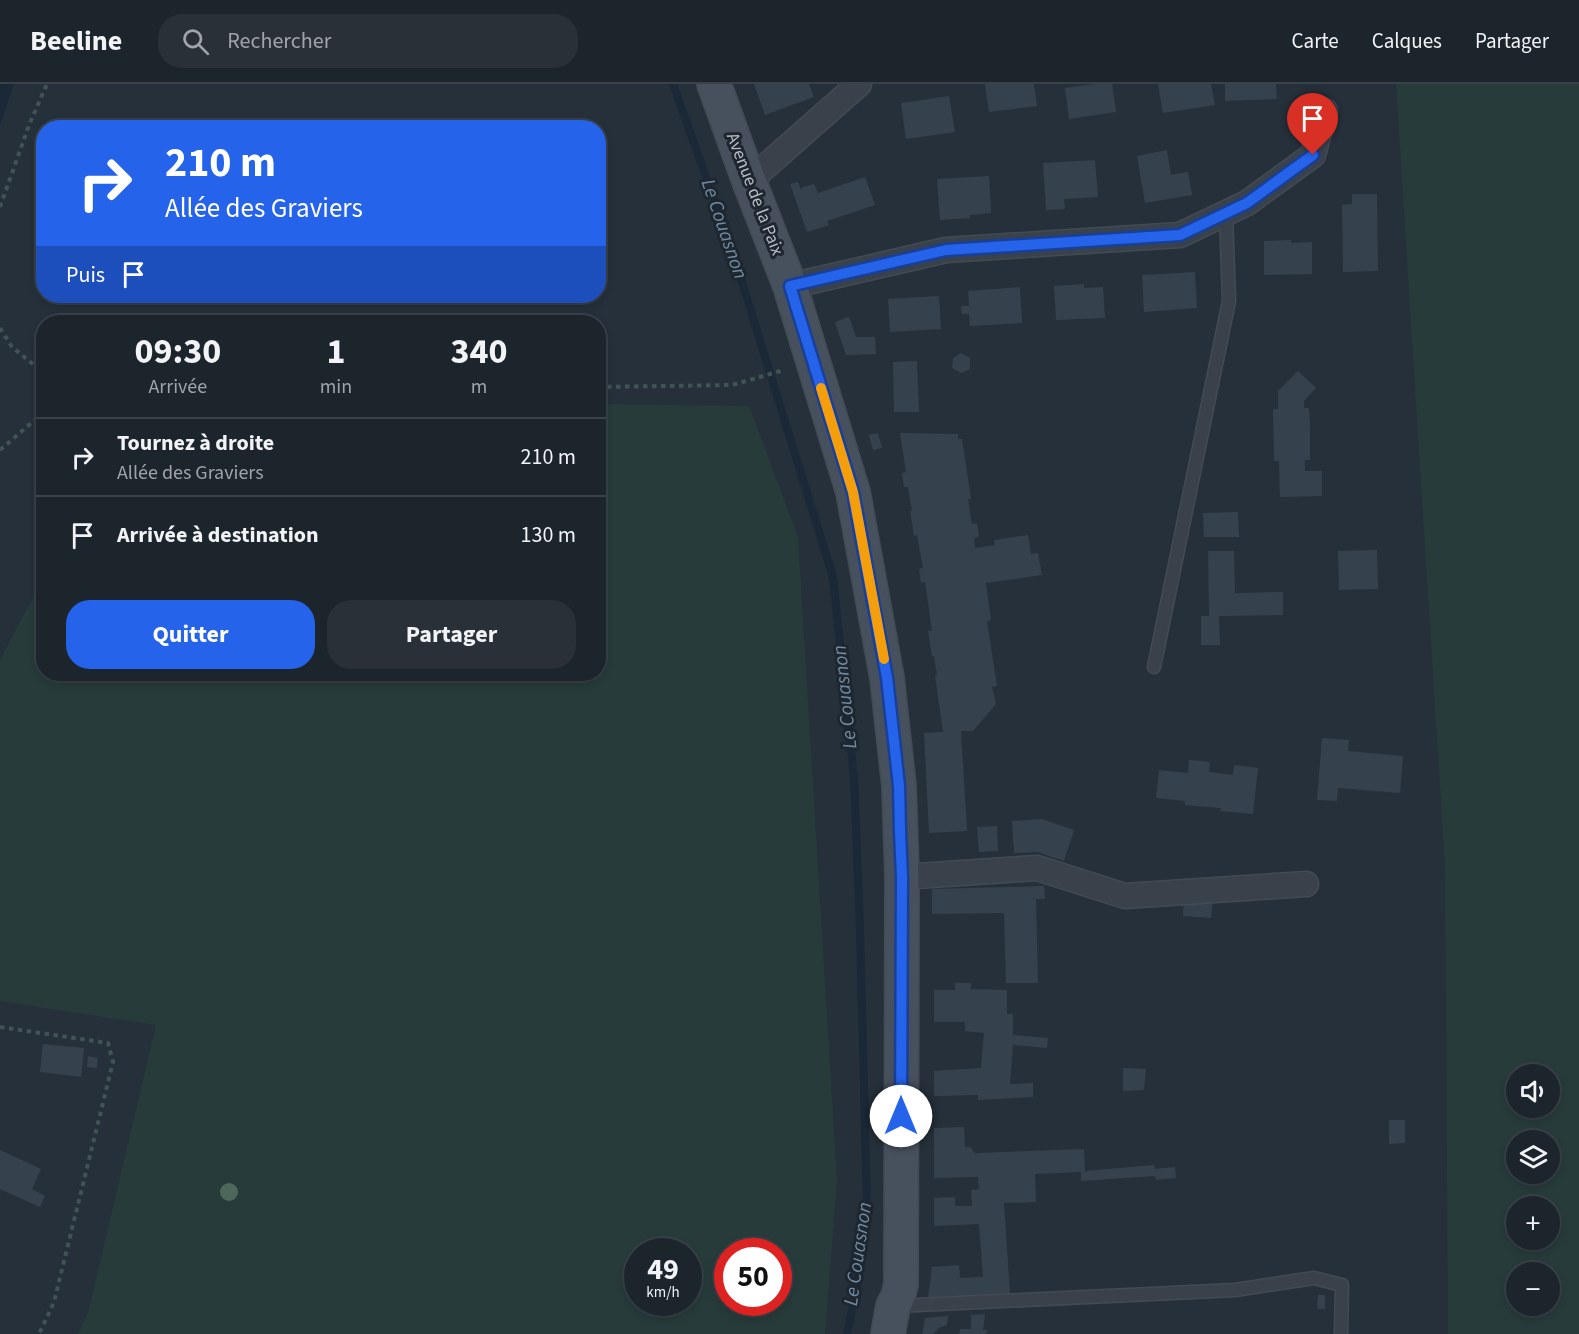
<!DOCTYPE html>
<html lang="fr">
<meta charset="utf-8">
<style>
:root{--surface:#1c242c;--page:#293038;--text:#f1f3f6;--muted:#a0a4a9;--line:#3a4148;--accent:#2563eb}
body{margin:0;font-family:"Source Sans 3",sans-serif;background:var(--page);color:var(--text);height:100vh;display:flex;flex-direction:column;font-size:22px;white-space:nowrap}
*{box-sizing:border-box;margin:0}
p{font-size:20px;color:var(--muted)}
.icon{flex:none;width:33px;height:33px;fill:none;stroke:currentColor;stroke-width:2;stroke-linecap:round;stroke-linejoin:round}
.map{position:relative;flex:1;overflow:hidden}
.side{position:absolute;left:36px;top:231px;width:570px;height:366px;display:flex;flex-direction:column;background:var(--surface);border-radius:24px;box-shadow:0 3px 9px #0003,0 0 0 2px var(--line)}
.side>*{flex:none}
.guide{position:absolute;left:36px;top:36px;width:570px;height:183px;border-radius:24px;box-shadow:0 3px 9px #0003,0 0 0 2px var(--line);background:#2563eb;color:#fff;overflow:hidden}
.buttons{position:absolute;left:1506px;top:980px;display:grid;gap:12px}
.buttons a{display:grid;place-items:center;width:54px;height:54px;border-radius:50%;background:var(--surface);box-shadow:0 3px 9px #0003,0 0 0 2px var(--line);font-size:30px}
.speed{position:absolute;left:624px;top:1154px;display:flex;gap:12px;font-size:30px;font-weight:700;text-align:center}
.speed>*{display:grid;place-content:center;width:78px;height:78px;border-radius:50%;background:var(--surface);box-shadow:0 3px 9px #0003,0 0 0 2px var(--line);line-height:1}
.speed small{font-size:15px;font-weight:400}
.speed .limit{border:9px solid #d22;background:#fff;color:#111}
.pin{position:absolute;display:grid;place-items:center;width:51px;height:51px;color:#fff;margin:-62px -26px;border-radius:50% 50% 50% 0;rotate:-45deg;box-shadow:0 0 6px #0007}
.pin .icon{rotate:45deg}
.me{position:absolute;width:66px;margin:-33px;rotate:0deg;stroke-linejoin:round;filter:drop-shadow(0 0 4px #0008)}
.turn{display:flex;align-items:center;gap:21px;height:126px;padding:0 30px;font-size:27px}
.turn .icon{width:78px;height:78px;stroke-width:2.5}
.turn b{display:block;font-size:42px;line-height:51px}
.then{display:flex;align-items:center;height:57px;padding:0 30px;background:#0003;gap:12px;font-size:22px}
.eta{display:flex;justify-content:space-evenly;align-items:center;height:102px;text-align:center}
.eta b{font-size:36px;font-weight:700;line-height:42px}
.button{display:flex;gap:12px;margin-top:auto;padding:12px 30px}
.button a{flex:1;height:69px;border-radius:24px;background:var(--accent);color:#fff;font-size:24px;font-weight:700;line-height:69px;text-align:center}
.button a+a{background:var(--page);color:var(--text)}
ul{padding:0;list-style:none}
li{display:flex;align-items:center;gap:18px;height:78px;padding:0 30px;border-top:2px solid var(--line)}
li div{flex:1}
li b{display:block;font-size:22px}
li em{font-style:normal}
header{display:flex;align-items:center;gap:36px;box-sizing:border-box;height:84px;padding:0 30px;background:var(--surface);border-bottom:2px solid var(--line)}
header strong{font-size:28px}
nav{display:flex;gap:33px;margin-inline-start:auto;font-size:21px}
.search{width:420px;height:54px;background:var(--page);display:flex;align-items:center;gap:15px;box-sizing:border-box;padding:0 21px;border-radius:24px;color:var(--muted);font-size:22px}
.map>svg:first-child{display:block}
.green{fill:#273b3b;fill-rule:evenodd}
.water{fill:#1a2837}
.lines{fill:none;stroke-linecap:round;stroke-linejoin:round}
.stream{stroke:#1a2837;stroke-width:8}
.building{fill:#35424e}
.lane-casing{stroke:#424b54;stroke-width:15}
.street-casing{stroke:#424b54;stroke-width:27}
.secondary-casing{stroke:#424b54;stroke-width:36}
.path{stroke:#405454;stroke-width:4;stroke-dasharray:4.5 4.5;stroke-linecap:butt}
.lane{stroke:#39424b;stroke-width:12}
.street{stroke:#39424b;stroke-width:24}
.secondary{stroke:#47515d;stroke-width:33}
.tree{fill:#4d685a}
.route-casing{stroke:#184099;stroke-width:15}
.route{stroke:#2563eb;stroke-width:10}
.slow{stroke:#f59e0b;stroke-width:10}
.labels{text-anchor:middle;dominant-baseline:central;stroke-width:6;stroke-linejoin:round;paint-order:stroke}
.street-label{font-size:18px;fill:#b5bdc6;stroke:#1e2730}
.water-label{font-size:20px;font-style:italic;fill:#718aa2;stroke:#1e2730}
</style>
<header>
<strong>Beeline</strong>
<div class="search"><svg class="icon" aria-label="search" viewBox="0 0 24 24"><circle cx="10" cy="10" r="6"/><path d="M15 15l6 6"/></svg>Rechercher</div>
<nav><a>Carte</a><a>Calques</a><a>Partager</a></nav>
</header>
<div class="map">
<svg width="1579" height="1250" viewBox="0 0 1579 1250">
<rect width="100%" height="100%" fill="#25303a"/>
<g class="green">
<path d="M1396,0H1579V1250H1448L1445,782ZM1516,990H1550V1023H1516ZM1516,1056H1550V1089H1516ZM1516,1122H1550V1155H1516ZM1516,1188H1550V1221H1516Z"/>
<path d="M599,320L749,322L798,453L837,1097L825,1250H78L88,1229L156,941L0,917V576L43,494L44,590H598ZM638,1167H688V1218H638ZM728,1167H778V1218H728Z"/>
</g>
<path class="water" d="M0,0H14L0,42Z"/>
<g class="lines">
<path class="stream" d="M673,0L733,169L833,493L854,695L860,845L867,1124L858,1197L847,1250"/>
</g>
<g class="building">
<path d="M754,0H809L814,13L765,31Z"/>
<path d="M985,0H1034L1037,22L989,28Z"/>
<path d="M1094,0H1112L1116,28L1069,35L1065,4Z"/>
<path d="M1158,0H1211L1215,21L1163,29Z"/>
<path d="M1225,0H1276L1277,15L1225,17Z"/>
<path d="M949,12L955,48L906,55L901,19Z"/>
<path d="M1167,66L1171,91L1188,88L1192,111L1145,119L1137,72Z"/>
<path d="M1095,76L1098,113L1064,115L1065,125L1046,126L1043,79Z"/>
<path d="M989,92L991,129L970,131V134L940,136L937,95Z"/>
<path d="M865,93L875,121L827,137L829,141L807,148L790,100L798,98L802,109L801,104L814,100L818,109Z"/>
<path d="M1352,110H1377L1378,187L1343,188L1342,121L1352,120Z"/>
<path d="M1291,156V159L1312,158V190L1264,191V157Z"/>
<path d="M1195,188L1197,224L1144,228L1142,191Z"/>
<path d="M1084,200V204L1103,203L1105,234L1056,236L1054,202Z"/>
<path d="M1020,203L1022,239L970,242L969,230H962L961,222H969L968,207Z"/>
<path d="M939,212L941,245L890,248L888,215Z"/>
<path d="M848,233L850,235L856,253H875L876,270L846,271L835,238Z"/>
<path d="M961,269L970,274V285L961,289L952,284L953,274Z"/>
<path d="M917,277L919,328H894L893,278Z"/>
<path d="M1298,287L1316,304L1304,317V324H1309L1310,344V376H1305V387H1322V412L1280,413L1279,377H1274L1273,325H1278V307Z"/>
<path d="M878,349L882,364L873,366L869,351Z"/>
<path d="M900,349L958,350V355H962L971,415H968L972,440L977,439L979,453L974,454L975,464L995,461L994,456L1028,451L1031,470L1038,469L1042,491L986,499L991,536L987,537L997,602L992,603L996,620L973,647H961L967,747L929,749L924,649L943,648L935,592L937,591L934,572H932L928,547H932L925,498L921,499L919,485L923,484L917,451L914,452L910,427H912L908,403H904L902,389L906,388Z"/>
<path d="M1238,428L1239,453H1204L1203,429Z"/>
<path d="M1377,466L1378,505L1339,506L1338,467Z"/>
<path d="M1208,467H1234L1235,509L1283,508V531L1219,532L1220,561H1201V532H1209Z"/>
<path d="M1322,654L1349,656L1348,667L1403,672L1400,709L1338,704L1337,717L1317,716Z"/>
<path d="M1189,676L1210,678L1209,688L1233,691L1234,681L1258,684L1253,730L1220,727L1221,724L1185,721V717L1156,714L1159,686L1188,689Z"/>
<path d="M1042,735L1074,746L1064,777L1037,768L1014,769L1012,737Z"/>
<path d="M997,742L998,767L979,768L977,743Z"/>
<path d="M1044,802L1045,815H1036L1038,899H1006L1004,829L932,830V805Z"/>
<path d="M1184,812L1213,814L1211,834L1183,832Z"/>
<path d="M955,899H971V905L1007,906V930H1013V951L1048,954L1047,964L1013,961L1010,1000L1033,999V1013L978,1016V1011L934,1012V987L981,984L984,949L965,947V938H934V906H955Z"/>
<path d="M43,960L84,964L81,993L40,988Z"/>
<path d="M88,972L98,974L97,984L87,983Z"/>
<path d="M1123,984L1146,985L1144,1006L1123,1007Z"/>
<path d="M1389,1036H1405V1059L1389,1060Z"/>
<path d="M964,1043L965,1063H970L975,1069L1084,1065L1085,1087L1154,1081L1155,1085L1175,1083L1176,1094L1156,1096L1155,1092L1081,1097V1088L1035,1090L1036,1118L1004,1119L1010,1210L928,1214L932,1183L959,1181L960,1194L983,1193L979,1140L934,1142V1114L955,1113V1122H972L971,1106L979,1105L978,1093L934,1094V1044Z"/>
<path d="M0,1066L41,1085L32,1105L45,1112L40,1123L0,1105Z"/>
<path d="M1318,1211H1325V1225H1317Z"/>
<path d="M985,1230L983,1246H987L986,1250H959L960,1245H971V1231Z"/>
<path d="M948,1232L947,1241L939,1244L933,1250H922L925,1234Z"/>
</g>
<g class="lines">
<defs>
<g id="lane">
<path d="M1154,583L1229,217L1226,129"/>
<path d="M897,1222L1235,1206L1314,1194L1342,1201L1341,1250"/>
</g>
<g id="street">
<path d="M749,97L859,0"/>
<path d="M790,202L946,166L1180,151L1247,119L1313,71L1325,27"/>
<path d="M902,793L1037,784L1125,812L1306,800"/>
</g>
<path id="secondary" d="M714,0L749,97L790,202L853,408L887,594L899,702L902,793L901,1200L898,1213L893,1222L888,1250"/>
</defs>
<use href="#lane" class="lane-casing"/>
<use href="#street" class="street-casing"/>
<use href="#secondary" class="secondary-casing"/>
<g class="path">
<path d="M0,123L29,41L47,0"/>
<path d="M0,244L12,263L44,289"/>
<path d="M598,303L732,301L784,286"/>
<path d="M0,366L44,328"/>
<path d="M0,943L108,959L113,978L54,1218L39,1250"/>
</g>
<use href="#lane" class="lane"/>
<use href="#street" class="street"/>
<use href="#secondary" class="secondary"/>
</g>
<circle class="tree" cx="229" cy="1108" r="9"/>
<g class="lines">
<defs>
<path id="route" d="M901,1032L902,793L900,747L899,702L887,594L853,408L790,202L946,166L1180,151L1247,119L1313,71"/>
</defs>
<use href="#route" class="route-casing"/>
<use href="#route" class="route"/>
<path class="slow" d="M821,304L853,408L884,575"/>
</g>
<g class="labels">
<g class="street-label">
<text transform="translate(755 110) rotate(69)">Avenue de la Paix</text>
</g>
<g class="water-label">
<text transform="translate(724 145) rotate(71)">Le Couasnon</text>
<text transform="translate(845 613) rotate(-96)">Le Couasnon</text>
<text transform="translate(858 1170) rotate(-82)">Le Couasnon</text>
</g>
</g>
</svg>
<div class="buttons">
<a><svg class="icon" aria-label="sound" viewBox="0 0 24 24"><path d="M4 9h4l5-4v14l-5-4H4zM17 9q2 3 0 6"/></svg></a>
<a><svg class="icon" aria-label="layers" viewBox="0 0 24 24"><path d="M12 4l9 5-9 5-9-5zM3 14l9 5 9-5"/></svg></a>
<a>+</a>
<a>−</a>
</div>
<div class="speed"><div>49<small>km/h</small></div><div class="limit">50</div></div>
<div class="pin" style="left:1313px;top:71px;background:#d93025"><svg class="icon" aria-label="arrive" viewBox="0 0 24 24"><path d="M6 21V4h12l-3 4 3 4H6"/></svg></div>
<svg class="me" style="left:901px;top:1032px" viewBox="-20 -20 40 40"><circle r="19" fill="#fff"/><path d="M0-13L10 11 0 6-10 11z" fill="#2563eb"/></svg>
<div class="guide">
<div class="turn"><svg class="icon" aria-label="right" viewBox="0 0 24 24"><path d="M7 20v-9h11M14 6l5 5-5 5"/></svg><div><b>210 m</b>Allée des Graviers</div></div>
<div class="then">Puis<svg class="icon" aria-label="arrive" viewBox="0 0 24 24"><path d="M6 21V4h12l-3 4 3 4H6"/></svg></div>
</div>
<section class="side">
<div class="eta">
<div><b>09:30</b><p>Arrivée</p></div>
<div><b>1</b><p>min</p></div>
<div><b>340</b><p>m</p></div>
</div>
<ul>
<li><svg class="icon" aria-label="right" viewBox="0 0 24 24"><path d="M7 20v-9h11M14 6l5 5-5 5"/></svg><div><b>Tournez à droite</b><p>Allée des Graviers</p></div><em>210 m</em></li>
<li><svg class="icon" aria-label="arrive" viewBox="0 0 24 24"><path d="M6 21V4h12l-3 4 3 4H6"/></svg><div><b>Arrivée à destination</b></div><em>130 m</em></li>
</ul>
<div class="button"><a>Quitter</a><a>Partager</a></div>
</section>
</div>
